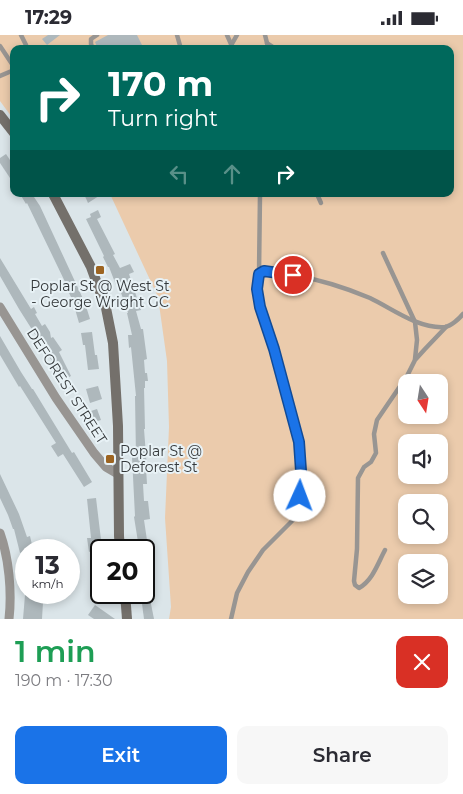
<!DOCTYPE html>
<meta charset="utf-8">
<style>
:root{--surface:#fff;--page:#f7f7f7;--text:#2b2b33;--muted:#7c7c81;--accent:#1a73e8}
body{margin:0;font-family:Montserrat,sans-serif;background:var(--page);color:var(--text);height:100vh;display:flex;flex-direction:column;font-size:19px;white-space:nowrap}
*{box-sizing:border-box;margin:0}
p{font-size:16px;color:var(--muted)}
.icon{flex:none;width:28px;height:28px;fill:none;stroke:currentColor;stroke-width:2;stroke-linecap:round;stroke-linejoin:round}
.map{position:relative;height:584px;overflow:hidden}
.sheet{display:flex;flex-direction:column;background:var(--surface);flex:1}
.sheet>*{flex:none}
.hud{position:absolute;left:10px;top:10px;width:444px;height:152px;border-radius:10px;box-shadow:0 2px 8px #0003;background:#00695c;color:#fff;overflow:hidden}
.needle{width:32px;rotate:168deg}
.tools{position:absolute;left:398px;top:339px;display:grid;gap:10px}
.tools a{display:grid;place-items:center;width:50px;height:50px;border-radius:10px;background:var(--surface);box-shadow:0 2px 8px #0003;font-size:25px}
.speed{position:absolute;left:15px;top:504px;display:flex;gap:10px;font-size:25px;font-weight:700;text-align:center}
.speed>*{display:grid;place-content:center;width:65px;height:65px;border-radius:50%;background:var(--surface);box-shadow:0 2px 8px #0003;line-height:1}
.speed small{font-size:12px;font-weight:400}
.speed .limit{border:2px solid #111;border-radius:8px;background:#fff;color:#111}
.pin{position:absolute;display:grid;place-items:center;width:42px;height:42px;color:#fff;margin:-21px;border:2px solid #fff;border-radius:50%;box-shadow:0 1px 5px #0007}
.me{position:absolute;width:55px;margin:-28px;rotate:2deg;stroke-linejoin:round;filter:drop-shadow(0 0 4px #0008)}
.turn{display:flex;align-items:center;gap:18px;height:105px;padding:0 15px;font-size:22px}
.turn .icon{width:65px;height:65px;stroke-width:2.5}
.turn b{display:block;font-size:35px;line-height:42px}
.lanes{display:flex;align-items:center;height:48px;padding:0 15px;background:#0003;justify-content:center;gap:25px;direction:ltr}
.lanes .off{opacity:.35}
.round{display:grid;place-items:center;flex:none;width:52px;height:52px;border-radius:10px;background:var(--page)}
.overview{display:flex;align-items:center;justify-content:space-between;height:85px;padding:0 15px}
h1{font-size:30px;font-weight:600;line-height:38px;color:#1e9e55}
.button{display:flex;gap:10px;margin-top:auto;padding:10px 15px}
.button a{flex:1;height:58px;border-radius:10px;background:var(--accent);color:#fff;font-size:20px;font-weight:600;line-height:58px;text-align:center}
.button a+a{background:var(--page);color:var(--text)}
.status{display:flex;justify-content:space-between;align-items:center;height:35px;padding:0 25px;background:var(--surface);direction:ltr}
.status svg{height:14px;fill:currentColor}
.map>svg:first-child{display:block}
.green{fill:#ebcbac;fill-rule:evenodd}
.building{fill:#aeb8bc}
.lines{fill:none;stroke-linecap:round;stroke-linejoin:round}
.lane{stroke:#989592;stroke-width:4.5}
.street{stroke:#989592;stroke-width:9}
.secondary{stroke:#74706b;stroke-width:10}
.route-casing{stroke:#114b97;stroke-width:12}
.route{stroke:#1a73e8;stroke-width:9}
.poi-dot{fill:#9d6421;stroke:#e8f2f6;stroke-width:2}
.labels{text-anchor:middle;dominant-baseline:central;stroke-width:4;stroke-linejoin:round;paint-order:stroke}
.poi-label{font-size:14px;fill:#34383a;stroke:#e8f2f6}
.street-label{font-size:14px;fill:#34383a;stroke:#e8f2f6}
</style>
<div class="status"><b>17:29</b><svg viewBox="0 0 49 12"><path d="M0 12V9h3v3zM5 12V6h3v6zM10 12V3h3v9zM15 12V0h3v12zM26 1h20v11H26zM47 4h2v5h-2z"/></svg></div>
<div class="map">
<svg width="463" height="584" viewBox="0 0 463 584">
<rect width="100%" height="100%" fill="#dbe5e9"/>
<path class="green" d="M0,0H463V584H169L171,572L165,483L169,392L167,326L158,262L110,159H450V14H14V85L0,66ZM406,348H439V380H406ZM406,408H439V440H406ZM406,468H439V500H406ZM406,528H439V560H406Z"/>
<g class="building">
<path d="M48,0H60L47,10L42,4Z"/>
<path d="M108,0H137L144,14H118L116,10L109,14H98L95,7Z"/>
<path d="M6,119L14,131V149L0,128V123Z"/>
<path d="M20,159H32L40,171L85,268L90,284L79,288L75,274H77L67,254L68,253L27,168L26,169Z"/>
<path d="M84,159H102L88,168Z"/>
<path d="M98,175L101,182L97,184L115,219L113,220L120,233L130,229L134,237L129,239L141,275L136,276L141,294H143L147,324L144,325L145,338H147L148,346H145V353H144L145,394H144L147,433H146L147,449H143L144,466H148L150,484L144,485L148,512L139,513L134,482L135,481L132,422H136L135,361H136L131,312L129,313L128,300H132L127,278H128L118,249L116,250L109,232H108L103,222L104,221L86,184L91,182L90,179Z"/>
<path d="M0,223L31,274L34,272L37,278L35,279L42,291L45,289L50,297L51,303L53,302L62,315L59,317L71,341L60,347L53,336L57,334L19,274L0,241Z"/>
<path d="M92,297L95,320H97L99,334L88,335L85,310H83L81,298Z"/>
<path d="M0,301L21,337L32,354H33L72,418L74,417L92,447L84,452L63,419L58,422L51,411L56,408L20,351L19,352L0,320Z"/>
<path d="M98,351L102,364L90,368L86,354Z"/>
<path d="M97,374L101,385L91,388L88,377Z"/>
<path d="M0,439L19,479L27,502L30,501L33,514L26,515V516L20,518L14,494H13L8,480L0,463Z"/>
<path d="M96,463L102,513L100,514L101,523V561H97L96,558H92L91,547L95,546L91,516L89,517L87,503H91L87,464Z"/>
<path d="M150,528L154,552L144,553V529Z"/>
<path d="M149,559L154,584H144L141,561Z"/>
<path d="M25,560L39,561V567H43L42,584H23Z"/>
<path d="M95,570L115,584H94L88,580Z"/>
</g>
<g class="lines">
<g class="lane">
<path d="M21,0L26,10L27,14"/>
<path d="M177,0L181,14"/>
<path d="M227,0L231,9"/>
<path d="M265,0L268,12L267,14"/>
<path d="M267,8L276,14"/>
<path d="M0,11L14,32"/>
<path d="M93,14L91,9V4L97,0"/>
<path d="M229,14L237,0"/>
<path d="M0,41L14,35"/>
<path d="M317,159L321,168"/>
<path d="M383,218L415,287L417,305L415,324"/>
<path d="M259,239C267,233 279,237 289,239C317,244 344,252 370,263C393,274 418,294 445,292C451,291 459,284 463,279"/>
<path d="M385,515C378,528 373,545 359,553L355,550L354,546L357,514L358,443L364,432L371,427L376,418L374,399L377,385L407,341L415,325L425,314L446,292"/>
<path d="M231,584L237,558L248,537L263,515L297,481L300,461L301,436L299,407L274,314L260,272L257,254L259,239L260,159"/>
</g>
<g class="street">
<path d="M0,272L56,363L94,418L106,432L118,439"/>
<path d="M0,498C9,523 12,557 9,584"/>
</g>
<g class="secondary">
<path d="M0,80L14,98"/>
<path d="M53,159L91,232L106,273L113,308L118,391L119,501L120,515"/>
<path d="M125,558L127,584"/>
</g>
</g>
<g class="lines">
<defs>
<path id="route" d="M293,240L264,236L259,239L257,254L260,272L274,314L299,407L301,436L300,461"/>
</defs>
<use href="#route" class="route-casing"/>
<use href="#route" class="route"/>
</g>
<g class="poi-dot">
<rect x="95" y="230" width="10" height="10" rx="2.5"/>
<rect x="105" y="419" width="10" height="10" rx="2.5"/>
</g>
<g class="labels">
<g class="poi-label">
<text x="100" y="251">Poplar St @ West St<tspan x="100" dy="16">- George Wright GC</tspan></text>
<text x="120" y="416" text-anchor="start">Poplar St @<tspan x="120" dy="16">Deforest St</tspan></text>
</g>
<g class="street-label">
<text transform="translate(67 351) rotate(57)">DEFOREST STREET</text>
</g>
</g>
</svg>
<div class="tools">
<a><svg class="needle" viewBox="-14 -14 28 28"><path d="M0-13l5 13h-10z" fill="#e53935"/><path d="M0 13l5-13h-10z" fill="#7c7c81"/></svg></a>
<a><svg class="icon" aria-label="sound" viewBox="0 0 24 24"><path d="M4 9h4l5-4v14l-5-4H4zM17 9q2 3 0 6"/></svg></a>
<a><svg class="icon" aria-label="search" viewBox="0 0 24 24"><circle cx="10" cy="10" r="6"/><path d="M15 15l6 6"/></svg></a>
<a><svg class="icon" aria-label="layers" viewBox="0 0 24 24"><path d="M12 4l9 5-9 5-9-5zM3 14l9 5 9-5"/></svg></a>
</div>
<div class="speed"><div>13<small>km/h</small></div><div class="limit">20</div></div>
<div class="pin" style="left:293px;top:240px;background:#d93025"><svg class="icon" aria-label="arrive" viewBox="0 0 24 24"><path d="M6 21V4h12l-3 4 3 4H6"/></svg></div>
<svg class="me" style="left:300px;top:461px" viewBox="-20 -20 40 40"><circle r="19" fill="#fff"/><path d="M0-13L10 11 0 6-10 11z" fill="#1a73e8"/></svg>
<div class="hud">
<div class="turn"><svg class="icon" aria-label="right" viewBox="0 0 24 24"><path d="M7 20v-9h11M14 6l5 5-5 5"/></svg><div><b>170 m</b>Turn right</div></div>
<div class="lanes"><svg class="icon off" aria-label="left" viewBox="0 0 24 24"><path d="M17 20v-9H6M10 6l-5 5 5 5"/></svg><svg class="icon off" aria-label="ahead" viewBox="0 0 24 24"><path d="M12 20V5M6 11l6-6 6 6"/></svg><svg class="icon" aria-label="right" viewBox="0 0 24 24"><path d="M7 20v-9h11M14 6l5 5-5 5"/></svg></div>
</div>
</div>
<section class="sheet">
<div class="overview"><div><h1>1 min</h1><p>190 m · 17:30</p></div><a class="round" style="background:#d93025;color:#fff"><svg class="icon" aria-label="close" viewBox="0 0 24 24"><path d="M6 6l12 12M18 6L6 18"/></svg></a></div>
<div class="button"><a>Exit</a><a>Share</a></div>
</section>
